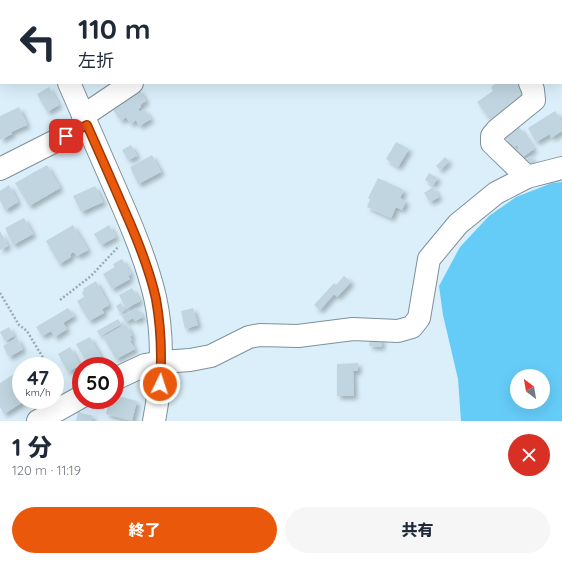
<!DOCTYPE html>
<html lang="ja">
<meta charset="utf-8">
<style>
:root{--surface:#fff;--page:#f6f6f7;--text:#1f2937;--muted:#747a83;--accent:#ea580c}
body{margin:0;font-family:Quicksand,"Noto Sans JP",sans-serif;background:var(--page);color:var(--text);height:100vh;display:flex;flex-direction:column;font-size:15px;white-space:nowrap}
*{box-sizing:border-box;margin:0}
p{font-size:13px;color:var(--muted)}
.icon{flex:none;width:22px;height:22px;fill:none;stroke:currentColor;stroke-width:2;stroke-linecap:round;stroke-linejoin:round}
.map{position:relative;height:421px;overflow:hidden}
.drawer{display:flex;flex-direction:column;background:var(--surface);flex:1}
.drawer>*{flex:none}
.hud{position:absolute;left:0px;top:0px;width:562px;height:84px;box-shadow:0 4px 16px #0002;background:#fff;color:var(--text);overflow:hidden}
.needle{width:26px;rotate:329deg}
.fabs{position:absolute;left:510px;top:369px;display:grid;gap:8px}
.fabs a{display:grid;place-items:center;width:40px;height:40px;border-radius:50%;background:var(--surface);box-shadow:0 4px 16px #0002;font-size:20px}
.speed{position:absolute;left:12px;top:357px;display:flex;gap:8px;font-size:20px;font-weight:700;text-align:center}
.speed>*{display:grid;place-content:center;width:52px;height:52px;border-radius:50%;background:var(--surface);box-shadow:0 4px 16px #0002;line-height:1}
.speed small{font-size:10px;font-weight:400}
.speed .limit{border:6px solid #d22;background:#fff;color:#111}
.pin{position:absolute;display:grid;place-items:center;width:34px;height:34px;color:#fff;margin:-17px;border-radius:8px;box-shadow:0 2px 6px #0006}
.me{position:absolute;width:44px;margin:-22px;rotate:4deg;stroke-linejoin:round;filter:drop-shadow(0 0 3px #0008)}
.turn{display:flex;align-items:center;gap:14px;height:84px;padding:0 12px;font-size:18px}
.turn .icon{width:52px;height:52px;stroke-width:2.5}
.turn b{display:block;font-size:28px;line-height:34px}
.round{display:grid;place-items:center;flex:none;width:42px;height:42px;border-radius:21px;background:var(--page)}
.headline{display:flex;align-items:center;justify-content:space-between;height:68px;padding:0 12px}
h1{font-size:24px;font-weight:800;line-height:30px}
.cta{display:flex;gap:8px;margin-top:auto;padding:8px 12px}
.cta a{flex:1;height:46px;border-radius:24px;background:var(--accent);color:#fff;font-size:16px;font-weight:800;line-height:46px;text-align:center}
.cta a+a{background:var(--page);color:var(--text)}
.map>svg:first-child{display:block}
.forest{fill:#65ccf8;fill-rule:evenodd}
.building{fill:#c0d5df;filter:url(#shadow)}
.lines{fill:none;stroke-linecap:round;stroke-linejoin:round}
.minor-casing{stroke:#7e919a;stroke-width:24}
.major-casing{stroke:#7e919a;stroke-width:24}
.path{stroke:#9babb3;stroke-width:2.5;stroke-dasharray:2 2;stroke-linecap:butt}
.minor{stroke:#fff;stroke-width:22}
.major{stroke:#fff;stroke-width:22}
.route-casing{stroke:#983908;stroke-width:10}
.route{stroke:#ea580c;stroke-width:7}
</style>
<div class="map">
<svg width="562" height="421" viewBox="0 0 562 421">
<defs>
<filter id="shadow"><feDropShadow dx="3.5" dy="3.5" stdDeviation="2" flood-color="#0004"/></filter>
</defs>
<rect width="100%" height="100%" fill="#dbeffa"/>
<path class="forest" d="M562,182V421H461L458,379L443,315L439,286L460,247L489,216L516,197L552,183ZM517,376H543V402H517Z"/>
<g class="building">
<path d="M496,83H518L527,95L491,121L477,102L493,91L491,87Z"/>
<path d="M49,87L59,105L47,112L37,94Z"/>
<path d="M139,89L146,101L140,105L141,107L138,109L140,112L144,109L151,119L139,126L136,120L131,124L126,117L121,121L113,110L125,102L123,99Z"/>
<path d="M19,107L27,125L11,132L12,134L0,140V116Z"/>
<path d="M555,111L562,122V131L551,138L550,134L536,142L528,128Z"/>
<path d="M519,127L534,149L521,158L516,151L520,149L517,145L513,147L505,137Z"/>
<path d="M396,142L409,149L398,167L386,159Z"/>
<path d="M131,145L137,156L128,160L122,150Z"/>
<path d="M152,155L161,172L138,184L130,167Z"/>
<path d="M531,156L533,160L527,164L525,160Z"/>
<path d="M445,157L449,161L440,170L436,166Z"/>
<path d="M47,165L60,188L29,206L15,183Z"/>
<path d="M429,173L438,178L433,185L425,180Z"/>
<path d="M378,178L404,190L400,198L406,201L402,210L396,207L391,218L367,207L370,199L368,198Z"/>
<path d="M9,185L18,202L5,210L0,201V191Z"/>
<path d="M95,186L103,202L81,212L73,196Z"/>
<path d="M433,187L439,197L430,202L424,193Z"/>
<path d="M24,218L33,234L13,245L5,228Z"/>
<path d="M73,225L88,250L77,256L74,252L70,254L71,257L59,264L46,241Z"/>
<path d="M109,225L116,237L101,245L94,234Z"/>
<path d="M0,231L8,246L0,250Z"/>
<path d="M122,259L131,274L128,276L130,279L112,289L103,274L115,267L113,264Z"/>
<path d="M344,276L351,282L337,297L334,294L320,310L314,305L334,283L336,285Z"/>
<path d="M96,281L109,305L102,309L104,313L89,321L77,301L84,297L82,292L84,291L83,289Z"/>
<path d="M132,288L140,301L126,309L119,295Z"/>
<path d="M121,303L125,310L120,313L116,306Z"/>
<path d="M68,308L74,316L63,323L67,329L55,337L51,331L42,336L36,327Z"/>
<path d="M137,308L143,317L135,321L133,318L125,322L122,316Z"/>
<path d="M193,308L198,325L185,329L181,311Z"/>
<path d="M118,319L121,324L100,336L97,331Z"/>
<path d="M126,324L132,335L130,336L132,340L130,341L135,349L116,359L103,337Z"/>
<path d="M9,327L14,336L5,341L0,332Z"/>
<path d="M90,337L101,357L88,365L76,344Z"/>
<path d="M17,338L23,349L9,357L3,346Z"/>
<path d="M370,338L382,339L381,347L369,346Z"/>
<path d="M70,347L80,365L68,372L58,354Z"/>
<path d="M358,363V371H353L354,396H337V364Z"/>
<path d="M14,374L21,386V400H26L4,414L0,407V383Z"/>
<path d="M118,396L137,401L132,421L106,414L109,400L117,402Z"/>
<path d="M78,412L93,416L91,421H76Z"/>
</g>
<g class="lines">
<defs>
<g id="minor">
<path d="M244,1L245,0"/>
<path d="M561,60L562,61"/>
<path d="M83,116L132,83"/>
<path d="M0,169L87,125"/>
<path d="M527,177L492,143V136L497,130L534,100L533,90L530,83"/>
<path d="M115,379L145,365L162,362L190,360L211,356L249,337L260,335L298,336L353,329L398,331L412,327L419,318L429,259L458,224L496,193L527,177L562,168"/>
<path d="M38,421L81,397"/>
</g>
<g id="major">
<path d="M33,0V1"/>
<path d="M69,83C84,117 99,152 114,186C130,222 146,259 155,297C164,338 162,380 154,421"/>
</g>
</defs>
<use href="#minor" class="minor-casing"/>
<use href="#major" class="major-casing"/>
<g class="path">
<path d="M0,293L19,325L27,331L48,366"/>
<path d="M60,300L91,276L119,246"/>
<path d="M55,378L61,389"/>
</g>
<use href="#minor" class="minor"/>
<use href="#major" class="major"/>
</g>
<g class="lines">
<defs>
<path id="route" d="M66,136L87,125C99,152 111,179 123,207C136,236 149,267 156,299C161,327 162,356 160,384"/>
</defs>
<use href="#route" class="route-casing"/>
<use href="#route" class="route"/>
</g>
</svg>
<div class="fabs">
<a><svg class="needle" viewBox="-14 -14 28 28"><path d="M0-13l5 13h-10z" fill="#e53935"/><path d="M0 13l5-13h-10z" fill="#747a83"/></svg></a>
</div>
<div class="speed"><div>47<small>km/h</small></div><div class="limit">50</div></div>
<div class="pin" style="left:66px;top:136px;background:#d93025"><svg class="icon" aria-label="arrive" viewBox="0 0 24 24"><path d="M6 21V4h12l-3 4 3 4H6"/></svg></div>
<svg class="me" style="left:160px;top:384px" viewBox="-20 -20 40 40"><circle r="17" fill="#ea580c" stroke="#fff" stroke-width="3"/><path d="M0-11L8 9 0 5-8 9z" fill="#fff"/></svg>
<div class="hud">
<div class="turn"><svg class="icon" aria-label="left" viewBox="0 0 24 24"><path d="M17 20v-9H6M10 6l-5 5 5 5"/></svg><div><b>110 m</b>左折</div></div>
</div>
</div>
<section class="drawer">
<div class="headline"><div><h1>1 分</h1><p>120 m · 11:19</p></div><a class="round" style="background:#d93025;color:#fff"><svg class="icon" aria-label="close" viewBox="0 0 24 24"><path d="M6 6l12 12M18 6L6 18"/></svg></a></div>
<div class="cta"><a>終了</a><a>共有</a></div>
</section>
